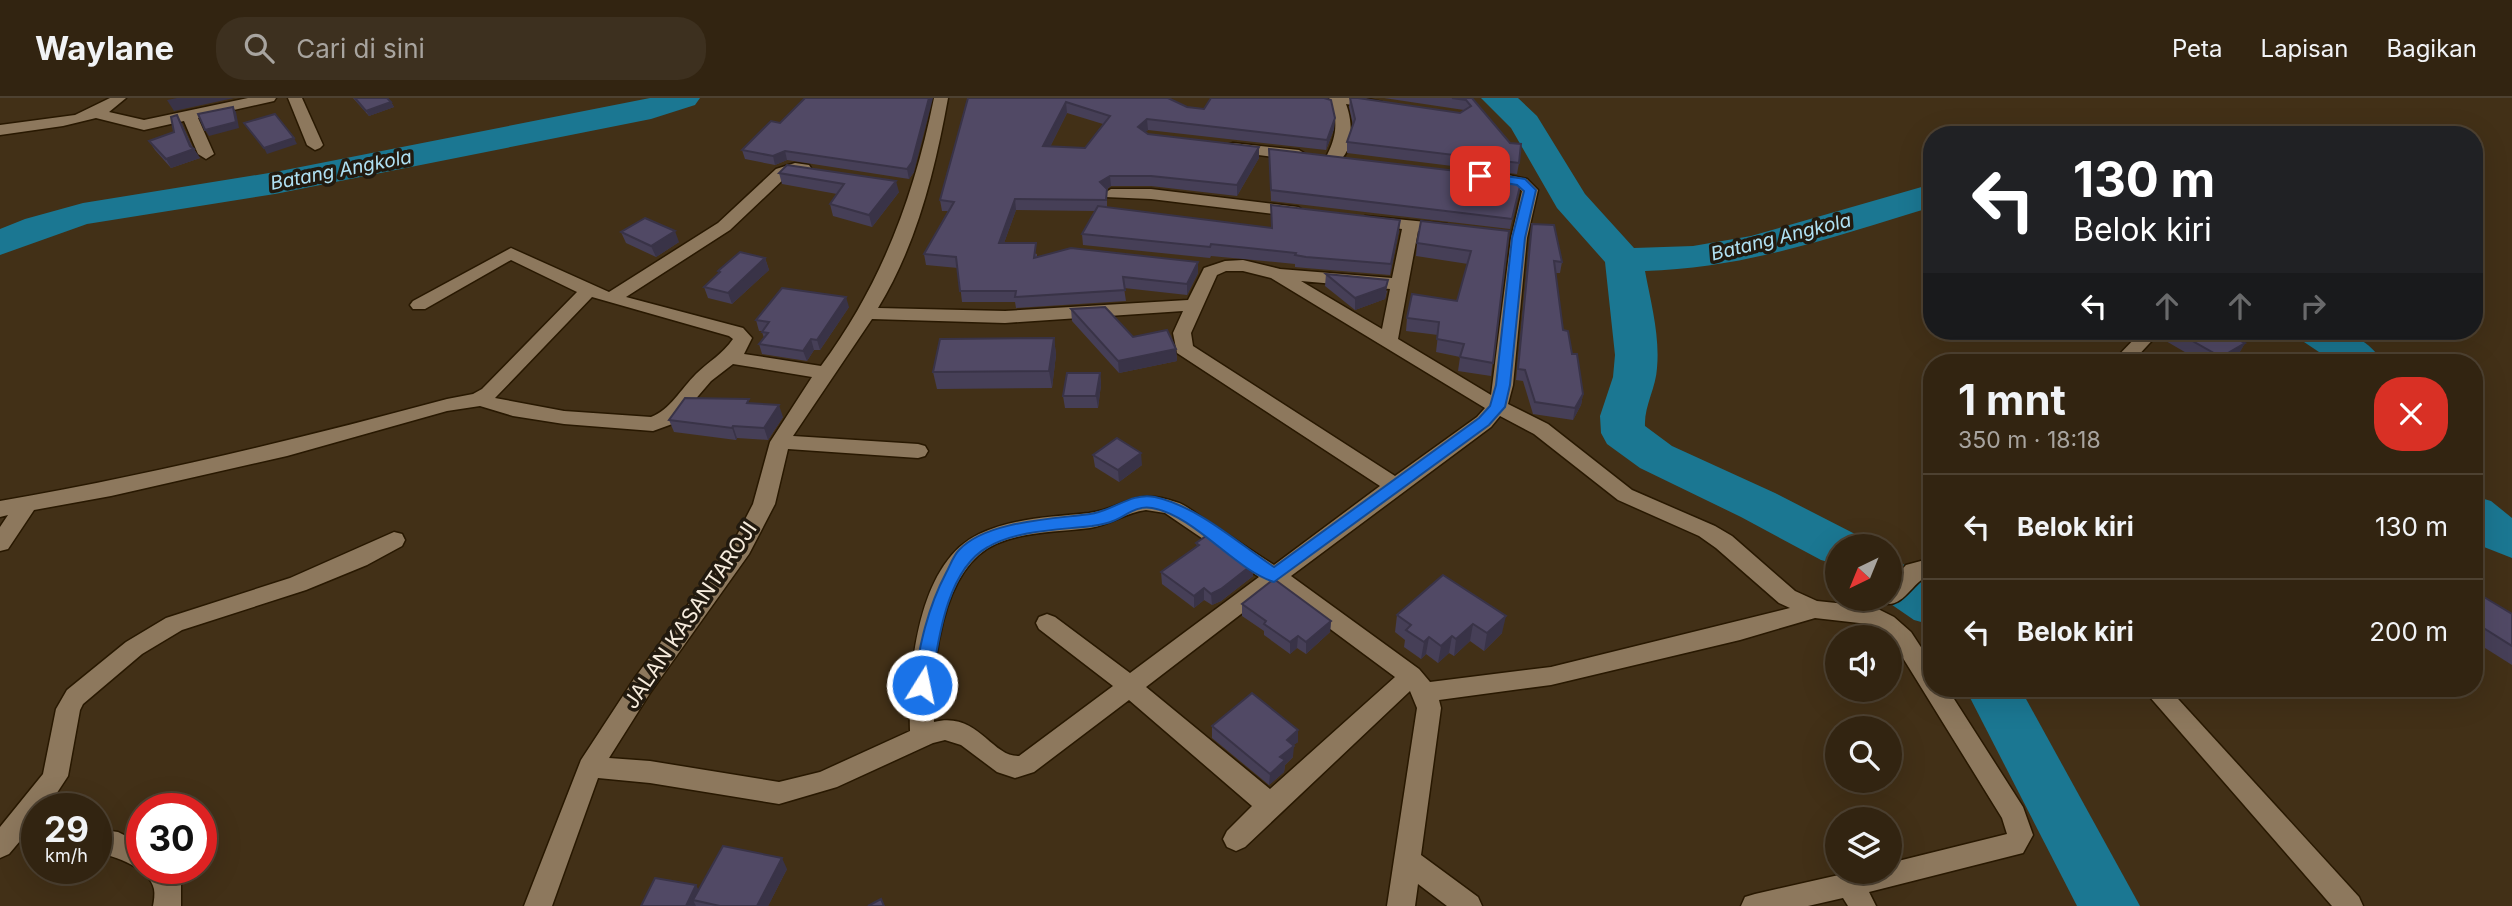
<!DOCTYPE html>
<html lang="id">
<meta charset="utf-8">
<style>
:root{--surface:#322411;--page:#3d301f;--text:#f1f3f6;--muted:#a8a49f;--line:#4d4131}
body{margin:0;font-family:Inter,sans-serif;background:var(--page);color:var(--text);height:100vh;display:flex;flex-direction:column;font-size:26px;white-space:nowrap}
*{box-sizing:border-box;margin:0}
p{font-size:23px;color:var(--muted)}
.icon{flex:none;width:38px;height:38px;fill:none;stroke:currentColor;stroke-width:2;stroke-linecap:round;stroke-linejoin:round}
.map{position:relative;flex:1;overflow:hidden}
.sheet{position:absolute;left:1923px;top:256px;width:560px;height:343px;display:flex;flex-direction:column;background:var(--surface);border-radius:28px;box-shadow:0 7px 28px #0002,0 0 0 2px var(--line)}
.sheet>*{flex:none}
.hud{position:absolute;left:1923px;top:28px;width:560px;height:214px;border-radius:28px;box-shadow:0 7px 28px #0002,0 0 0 2px var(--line);background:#202124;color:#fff;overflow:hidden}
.needle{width:46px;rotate:223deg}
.fabs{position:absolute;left:1825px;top:436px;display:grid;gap:14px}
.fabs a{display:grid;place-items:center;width:77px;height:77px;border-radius:50%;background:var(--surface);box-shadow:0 7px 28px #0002,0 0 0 2px var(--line);font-size:35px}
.speed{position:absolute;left:21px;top:695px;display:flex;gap:14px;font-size:35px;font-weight:700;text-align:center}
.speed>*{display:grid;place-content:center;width:91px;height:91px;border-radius:50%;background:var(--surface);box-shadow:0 7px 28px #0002,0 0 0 2px var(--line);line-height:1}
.speed small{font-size:18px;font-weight:400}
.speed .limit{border:10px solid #d22;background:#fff;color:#111}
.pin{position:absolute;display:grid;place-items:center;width:60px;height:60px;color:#fff;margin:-30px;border-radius:14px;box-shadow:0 4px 10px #0006}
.me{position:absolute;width:77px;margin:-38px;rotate:10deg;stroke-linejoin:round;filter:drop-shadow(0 0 5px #0008)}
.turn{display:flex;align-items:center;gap:24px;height:147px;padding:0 35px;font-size:32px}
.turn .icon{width:91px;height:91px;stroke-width:2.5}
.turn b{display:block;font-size:49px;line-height:60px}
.lanes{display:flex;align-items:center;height:66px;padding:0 35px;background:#0003;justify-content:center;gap:35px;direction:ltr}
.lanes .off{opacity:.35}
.round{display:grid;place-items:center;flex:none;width:74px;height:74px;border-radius:28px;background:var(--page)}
.head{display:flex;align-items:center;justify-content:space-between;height:119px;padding:0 35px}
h1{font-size:42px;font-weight:700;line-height:52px}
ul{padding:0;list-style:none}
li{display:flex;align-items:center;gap:21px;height:105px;padding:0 35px;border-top:2px solid var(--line)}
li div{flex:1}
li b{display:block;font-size:26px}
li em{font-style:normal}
header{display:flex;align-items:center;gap:42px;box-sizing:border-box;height:98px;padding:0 35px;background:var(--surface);border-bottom:2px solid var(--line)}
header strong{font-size:33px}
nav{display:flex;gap:38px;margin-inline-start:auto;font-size:24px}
.search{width:490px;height:63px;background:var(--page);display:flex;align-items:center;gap:18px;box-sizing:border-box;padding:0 24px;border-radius:28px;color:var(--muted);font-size:26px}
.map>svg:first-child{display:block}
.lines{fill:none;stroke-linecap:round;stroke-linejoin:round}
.river{fill:#1b7792;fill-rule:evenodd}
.street-casing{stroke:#281801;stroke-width:3}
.street{fill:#8d785d;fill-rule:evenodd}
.wall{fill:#463f57;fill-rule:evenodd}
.shaded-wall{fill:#393347}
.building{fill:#514965;stroke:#393347;stroke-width:2;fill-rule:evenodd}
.route{fill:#1a73e8;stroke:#114b97;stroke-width:2}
.labels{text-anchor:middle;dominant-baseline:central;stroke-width:7;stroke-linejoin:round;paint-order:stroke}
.far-water-label{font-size:19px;font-style:italic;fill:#afe1f4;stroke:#221a0f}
.street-label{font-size:21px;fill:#f6ebdc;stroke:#221a0f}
</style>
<header>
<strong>Waylane</strong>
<div class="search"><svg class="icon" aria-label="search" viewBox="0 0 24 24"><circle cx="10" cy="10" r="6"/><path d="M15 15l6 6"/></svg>Cari di sini</div>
<nav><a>Peta</a><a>Lapisan</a><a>Bagikan</a></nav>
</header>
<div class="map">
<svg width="2512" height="808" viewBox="0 0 2512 808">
<rect width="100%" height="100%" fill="#423017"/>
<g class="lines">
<g class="river">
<path d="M650,0H700L695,7L651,21L275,96L87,126L0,157V131L25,121L83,105L275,74Z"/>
<path d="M1481,0H1518L1537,18L1585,96L1634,150L1693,148L1751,138L1932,86V109C1835,138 1748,170 1645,173C1651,205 1660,238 1657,270C1656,290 1644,308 1645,328L1672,348L1775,395L1855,436L1862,448H1838V467L1821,462L1741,419L1640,370L1607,346L1601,335L1600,318L1613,279L1615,257L1605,164L1557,110L1511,30Z"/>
<path d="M2295,233C2331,231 2361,231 2383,264H2334L2301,242Z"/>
<path d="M2474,398L2491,403L2512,420V460L2484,449L2474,442Z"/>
<path d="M1890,462L1908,468L1932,483V527L1914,522L1882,500H1890Z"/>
<path d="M1965,590H2020L2140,808H2077Z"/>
</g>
<defs>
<g id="street">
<path d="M110,0H126L109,14L144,22L248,0H276L274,3L198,20L214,56L206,61L198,56L184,23L144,32L96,20L63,28L0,37V27L75,17Z"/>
<path d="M288,0H302L323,47L320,50L315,52L307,47Z"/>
<path d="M934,0H948C935,72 917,146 878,210L1005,213L1188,202L1204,170L1225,163L1243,162L1280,171L1392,180L1402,131L1365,126L1363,122L1365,118L1447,126L1455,131L1453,135L1418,133L1398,241L1491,297L1511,140L1522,93L1516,88L1488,82L1486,79L1494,74L1527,81L1538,92L1527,140L1513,287L1508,306L1548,326L1632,392L1715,428L1732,438L1795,493L1817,503L1874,509L1894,519L1911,534L1932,566V590H1947L2023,709L2033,737L2023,755L1869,794L1876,808H1848L1843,800L1808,808H1741L1745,799L1755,796L1852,774H1890V765L2007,736L2002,720L1890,539L1868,526L1815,520L1740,542L1551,587L1439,602L1441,610L1421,757L1478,799L1482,808H1447L1418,786L1415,808H1387L1417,610L1410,593L1245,749L1236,753L1227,749L1223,741L1227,733L1252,708L1129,602L1034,674L1015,680L997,674L961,647L945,642L933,645L837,689L779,706L650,685L598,680L552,808H524L581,662L634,581L733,445L753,406L770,344L812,279L733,266L711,283L675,325L653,333L564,326L513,318L480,308L447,313L287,358L111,398L34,412L8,451L0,453V429L8,417L0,419V403C151,377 299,341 447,301L473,296L482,291L577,194L511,162L425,211H413L410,207L413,203L511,150L609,194L718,125L776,71L795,65L809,67L811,70L809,73L788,77L730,132L626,199L743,230L752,240L744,256L821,268C881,187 914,99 934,0ZM1226,173H1243L1271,180L1485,310L1477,319L1395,378L1193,248L1191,235L1217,177ZM1301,183L1390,191L1382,231ZM592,199L729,238L733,241C723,256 708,264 696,276C681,291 670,312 651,319L564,313L495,300ZM1183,213L1173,235L1177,255L1380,388L1274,467C1252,453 1230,438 1207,423C1197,417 1187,407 1176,404C1133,389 1126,410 1089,415C1051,419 1013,420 979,436C917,465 908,574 910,633L820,674L779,684L650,663L609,660L650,595L749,456L775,406L788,351L918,360L925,358L928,353L925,348L918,346L793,338L872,221L1005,225ZM1500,318L1534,336L1618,402L1699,438L1716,450L1779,505L1790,510L1551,569L1430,584L1419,571L1291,478L1491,329ZM1146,412L1165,415L1259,479L1130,575L1055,519L1047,516L1039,519L1036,525L1039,531L1113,588L1019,658C991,659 978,613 934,624C931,570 940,471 996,446C1026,433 1059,434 1090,430C1110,427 1127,414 1146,412ZM1275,490L1395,579L1270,691L1146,589Z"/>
<path d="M1329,0H1363L1382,4L1384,7L1377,11L1346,6C1353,23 1355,59 1333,66L1325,61C1337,39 1339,23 1329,0Z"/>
<path d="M1233,45L1299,52L1307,57L1299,62L1227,53L1225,50L1227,47Z"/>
<path d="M1111,91H1151L1298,109L1306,114L1298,119L1151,101L1105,99L1103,96Z"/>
<path d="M2142,233H2161L2132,264H2112Z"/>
<path d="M394,434L402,436L405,442L402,448L367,467L306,492L182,532L142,556L83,606L80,612L68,678L47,710H37V745L20,743L9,756L0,760V729L43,676L56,611L67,592L126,544L166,520L290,480Z"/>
<path d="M1932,460V476C1912,482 1904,512 1882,505L1880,500H1890V485L1906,467Z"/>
<path d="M2142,590H2168L2359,799L2363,808H2332Z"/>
<path d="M96,731L118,734L142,746V770H171L181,786V808H153C154,803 155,796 154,791C150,771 115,757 96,755Z"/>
</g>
</defs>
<use href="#street" class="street-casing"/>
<use href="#street" class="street"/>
</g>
<g class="wall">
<path d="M353,0H387L391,4L394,9L369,18Z"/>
<path d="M968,0L1187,9L1204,11L1335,20L1334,31L1326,52L1148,32L1145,34L1148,36L1259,60L1237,98L1151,88H1111L1107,91V109L1272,130L1399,133L1390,177L1306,170L1295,169V166L1211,158L1210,160L1083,147L1082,136L1095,113L1016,112L1004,145L1037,156V160L1198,175L1187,197L1124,190L1126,203L1016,210L1015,204H962L958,170L926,167L924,156L948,113H942L940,102ZM1067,15L1103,26L1085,50L1050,49Z"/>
<path d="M1350,0L1460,15L1464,12L1384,0H1472L1519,65L1517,76L1347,55V44L1353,27L1349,9Z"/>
<path d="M780,25L914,74L909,81L787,62L775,67L745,61L742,52Z"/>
<path d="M182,26L193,50L200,60L171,70L155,52L149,43L174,34Z"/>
<path d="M1269,51L1521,84L1510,131L1271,103Z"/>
<path d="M779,75L899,94L872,129L833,118L830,106L837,96L782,86Z"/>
<path d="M1532,126L1562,164L1560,175H1556L1563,232L1572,256L1583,296L1581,307L1573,322L1533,316L1523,283L1516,282L1530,140Z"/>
<path d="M1509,133L1491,278L1458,273L1460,259L1436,254L1438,237L1406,233L1407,220L1457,203L1468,166L1416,158L1417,145Z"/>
<path d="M621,134L679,144L656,159L626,145Z"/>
<path d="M765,160L769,172L732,206L708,200L704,189L719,175L718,173Z"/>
<path d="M1326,176L1387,193L1385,201L1355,212L1325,188Z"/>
<path d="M849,209L820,252H814L807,263L762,256L759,246L764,240L762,234L763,233H759L756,222Z"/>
<path d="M1071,211L1133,239L1176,251L1177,263L1119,275L1072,223Z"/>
<path d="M2162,233H2222L2245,245L2238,257L2225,264H2202L2159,239Z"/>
<path d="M1054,240L1056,257L1052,290L937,291L933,274Z"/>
<path d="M1100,275L1101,287L1098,310H1065L1063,298Z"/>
<path d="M750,305L783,319L768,342L737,340L736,342L674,334L669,322Z"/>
<path d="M1093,357L1142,367L1119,384L1095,369Z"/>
<path d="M1196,445L1253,466V478L1221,503L1212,507L1204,502L1194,510L1162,486L1161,474L1197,448Z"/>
<path d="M1443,477L1502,535L1484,553L1470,543L1454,558L1449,555L1438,565L1426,556L1421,561L1404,549L1405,542L1395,534L1397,517Z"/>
<path d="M2474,493L2512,516V567L2474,543Z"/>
<path d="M1242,506L1331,523L1330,534L1306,556L1297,550L1290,556L1264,537V533L1242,518Z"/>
<path d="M1212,628L1298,632V644L1293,647V659L1285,667L1284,674L1269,687L1212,640Z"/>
<path d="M787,771L768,808H641Z"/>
</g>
<g class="shaded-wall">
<path d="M177,0H234L174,13L167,2Z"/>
<path d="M929,0H933L914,74L909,81L907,71Z"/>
<path d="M391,4L394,9L369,18L366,13Z"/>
<path d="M1066,4L1067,15L1045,59L1043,48Z"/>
<path d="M233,9L236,14L239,30L209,38L205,32Z"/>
<path d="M177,17L182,26L193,52L194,51L200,60L171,70L166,61L190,48Z"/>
<path d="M1335,20L1334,31L1326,52L1327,42Z"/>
<path d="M1147,21L1148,32L1139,40L1138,29Z"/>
<path d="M294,40L297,46L267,56L264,50Z"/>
<path d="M1259,49V60L1237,98V87Z"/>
<path d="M785,53L787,62L775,67L773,58Z"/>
<path d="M1110,78L1111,88L1101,95L1100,84Z"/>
<path d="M896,83L899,94L872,129L869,117Z"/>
<path d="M1015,101L1016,112L1000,156L999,145Z"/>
<path d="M1400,122L1399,133L1390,177L1391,166Z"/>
<path d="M675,133L679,144L656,159L651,148Z"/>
<path d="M765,160L769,172L732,206L728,195Z"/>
<path d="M1198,164V175L1187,197V186Z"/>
<path d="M1388,182L1385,201L1355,212V200Z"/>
<path d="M846,199L849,209L820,252L817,242Z"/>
<path d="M1054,240L1056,257L1052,290L1049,273Z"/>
<path d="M811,241L814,252L807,263L803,253Z"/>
<path d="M2245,245L2238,257L2225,264H2218L2221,259Z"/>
<path d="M1176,251L1177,263L1119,275L1118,263Z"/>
<path d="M1100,275L1101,287L1098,310L1096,298Z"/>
<path d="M1583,296L1581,307L1573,322L1575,310Z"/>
<path d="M779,307L783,319L768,342L764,330Z"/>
<path d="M733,328L737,340L736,342L732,330Z"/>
<path d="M1141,355L1142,367L1119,384L1118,372Z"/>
<path d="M1253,466V478L1221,503L1212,507L1211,496Z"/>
<path d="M1204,490V502L1194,510V498Z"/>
<path d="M1506,518L1502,535L1484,553L1487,535Z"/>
<path d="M1331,523L1330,534L1306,556V544Z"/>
<path d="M1473,526L1470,543L1454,558L1456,541Z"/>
<path d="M1298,538L1297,550L1290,556V544Z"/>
<path d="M1452,538L1449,555L1438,565L1441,548Z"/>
<path d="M1429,539L1426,556L1421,561L1424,544Z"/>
<path d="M1298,632V644L1286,653L1287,642Z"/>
<path d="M1294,648L1293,659L1285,667L1284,674L1269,687L1270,676L1280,659Z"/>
<path d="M782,760L787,771L768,808H757Z"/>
<path d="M696,787L702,798L693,802L696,808H686Z"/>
</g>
<g class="building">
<path d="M355,0H387L391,4L366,13Z"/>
<path d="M805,0H929L912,64L907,71L785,53L773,58L742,52L771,23L780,25Z"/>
<path d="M968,0H1168L1187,9L1204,11L1211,0H1324L1331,2L1335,20L1327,42L1147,21L1138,29L1148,36L1259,49L1237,87L1151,78H1110L1100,84L1107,91L1106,102L1015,101L999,145H1036L1034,160L1071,150L1198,164L1187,186L1123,179L1125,192L1015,199L1016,193H960L956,159L924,156L954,104L940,102ZM1066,4L1110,18L1085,50L1043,48Z"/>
<path d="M1350,0H1358L1460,15L1471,8L1466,2L1452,0H1472L1510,45L1521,46L1519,65L1347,44L1355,21Z"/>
<path d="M233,9L236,24L205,32L198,16Z"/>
<path d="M275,16L294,40L264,50L244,25Z"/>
<path d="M177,17L190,48L194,51L166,61L149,43L174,34L171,19Z"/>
<path d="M1269,51L1516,80L1521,84L1512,121L1271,92Z"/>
<path d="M787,67L896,83L869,117L830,106L844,86L779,75Z"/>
<path d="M1271,107L1400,122L1391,166L1306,159L1295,157L1296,155L1211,146L1210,149L1082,136L1098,108L1272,130Z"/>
<path d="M645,120L675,133L651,148L621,134Z"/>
<path d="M1421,123L1509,133L1493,265L1460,259L1464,246L1437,241L1439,224L1407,220L1412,196L1457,203L1471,153L1417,145Z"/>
<path d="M1532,126L1554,127L1562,164L1554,163L1563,232L1568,233L1572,256H1577L1583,296L1575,310L1535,304L1525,272L1518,271Z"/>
<path d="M740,154L765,160L728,195L704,189L720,174L718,173Z"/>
<path d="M1326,176L1388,182L1386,189L1355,200Z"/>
<path d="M782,190L846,199L817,242L811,241L803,253L759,246L768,235L762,234L769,224L756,222Z"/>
<path d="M1105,209L1133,239L1167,232L1176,251L1118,263L1071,211Z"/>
<path d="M2175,233H2222L2245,245L2221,259Z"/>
<path d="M1054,240L1049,273L933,274L940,241Z"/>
<path d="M1067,275H1100L1096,298H1063Z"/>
<path d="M685,300L749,301L747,305L779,307L764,330L733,328L732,330L669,322Z"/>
<path d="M1117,340L1141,355L1118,372L1093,357Z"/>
<path d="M1209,436L1253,466L1221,491L1211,496L1204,490L1194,498L1161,474L1199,447L1196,445Z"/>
<path d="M1443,477L1506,518L1487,535L1473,526L1456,541L1452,538L1441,548L1429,539L1424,544L1406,532L1411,527L1397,517Z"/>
<path d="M1274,481L1331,523L1306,544L1298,538L1290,544L1264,526L1266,523L1242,506Z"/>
<path d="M2474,493L2512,516V548L2474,524Z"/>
<path d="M1252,595L1298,632L1287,642L1294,648L1280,659L1285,662L1270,676L1212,628Z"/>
<path d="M723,748L782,760L757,808H720L693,802Z"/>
<path d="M655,780L696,787L686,808H641Z"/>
<path d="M881,801L884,808H868Z"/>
</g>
<path class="route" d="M1480,74L1525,81L1536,92L1525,140L1510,287L1505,309L1489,327L1274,484C1235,472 1194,417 1152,410C1136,407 1126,418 1113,423C1106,426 1099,427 1092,428C1058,432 1017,432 988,449C946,472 938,544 931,587L928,592L922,594L915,592L913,587C920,547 927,511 946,475C950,468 953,458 959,452C986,423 1053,421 1090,416C1113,413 1131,394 1155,399C1199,409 1238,445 1274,469L1479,320L1490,308L1496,287L1512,140L1524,93L1517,87L1476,80V75Z"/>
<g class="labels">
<g class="far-water-label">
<text transform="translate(341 72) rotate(-11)">Batang Angkola</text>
<text transform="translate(1781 139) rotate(-14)">Batang Angkola</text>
</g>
<g class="street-label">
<text transform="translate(690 517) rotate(-56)">JALAN KASANTAROJI</text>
</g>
</g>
</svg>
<div class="fabs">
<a><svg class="needle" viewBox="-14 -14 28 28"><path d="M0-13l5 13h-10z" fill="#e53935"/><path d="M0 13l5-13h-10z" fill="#a8a49f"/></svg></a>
<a><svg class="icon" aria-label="sound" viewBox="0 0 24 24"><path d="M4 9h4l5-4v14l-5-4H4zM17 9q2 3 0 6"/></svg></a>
<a><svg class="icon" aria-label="search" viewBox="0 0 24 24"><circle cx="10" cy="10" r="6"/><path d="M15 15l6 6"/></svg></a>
<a><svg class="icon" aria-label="layers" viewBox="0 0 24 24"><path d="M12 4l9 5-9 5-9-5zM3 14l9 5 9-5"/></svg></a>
</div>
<div class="speed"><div>29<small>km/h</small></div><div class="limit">30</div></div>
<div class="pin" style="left:1480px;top:78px;background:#d93025"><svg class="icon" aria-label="arrive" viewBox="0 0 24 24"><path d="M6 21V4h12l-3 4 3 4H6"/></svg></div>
<svg class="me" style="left:922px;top:587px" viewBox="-20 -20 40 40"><circle r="17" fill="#1a73e8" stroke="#fff" stroke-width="3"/><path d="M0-11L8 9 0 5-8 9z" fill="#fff"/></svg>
<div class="hud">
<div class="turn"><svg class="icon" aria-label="left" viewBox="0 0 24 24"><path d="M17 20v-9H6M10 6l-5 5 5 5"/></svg><div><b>130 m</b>Belok kiri</div></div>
<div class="lanes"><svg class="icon" aria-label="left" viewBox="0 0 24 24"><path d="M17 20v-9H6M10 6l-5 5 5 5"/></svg><svg class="icon off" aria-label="ahead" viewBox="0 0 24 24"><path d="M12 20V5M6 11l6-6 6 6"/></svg><svg class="icon off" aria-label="ahead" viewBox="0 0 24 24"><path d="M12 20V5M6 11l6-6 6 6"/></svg><svg class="icon off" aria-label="right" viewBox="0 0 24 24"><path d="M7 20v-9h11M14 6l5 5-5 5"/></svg></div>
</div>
<section class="sheet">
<div class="head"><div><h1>1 mnt</h1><p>350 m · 18:18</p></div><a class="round" style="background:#d93025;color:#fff"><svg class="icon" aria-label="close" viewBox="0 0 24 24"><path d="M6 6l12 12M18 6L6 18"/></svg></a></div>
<ul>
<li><svg class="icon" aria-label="left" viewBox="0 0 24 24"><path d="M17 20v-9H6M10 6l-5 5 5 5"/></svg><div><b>Belok kiri</b></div><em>130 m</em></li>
<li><svg class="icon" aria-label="left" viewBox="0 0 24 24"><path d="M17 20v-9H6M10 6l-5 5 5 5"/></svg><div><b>Belok kiri</b></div><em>200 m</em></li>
</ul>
</section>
</div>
